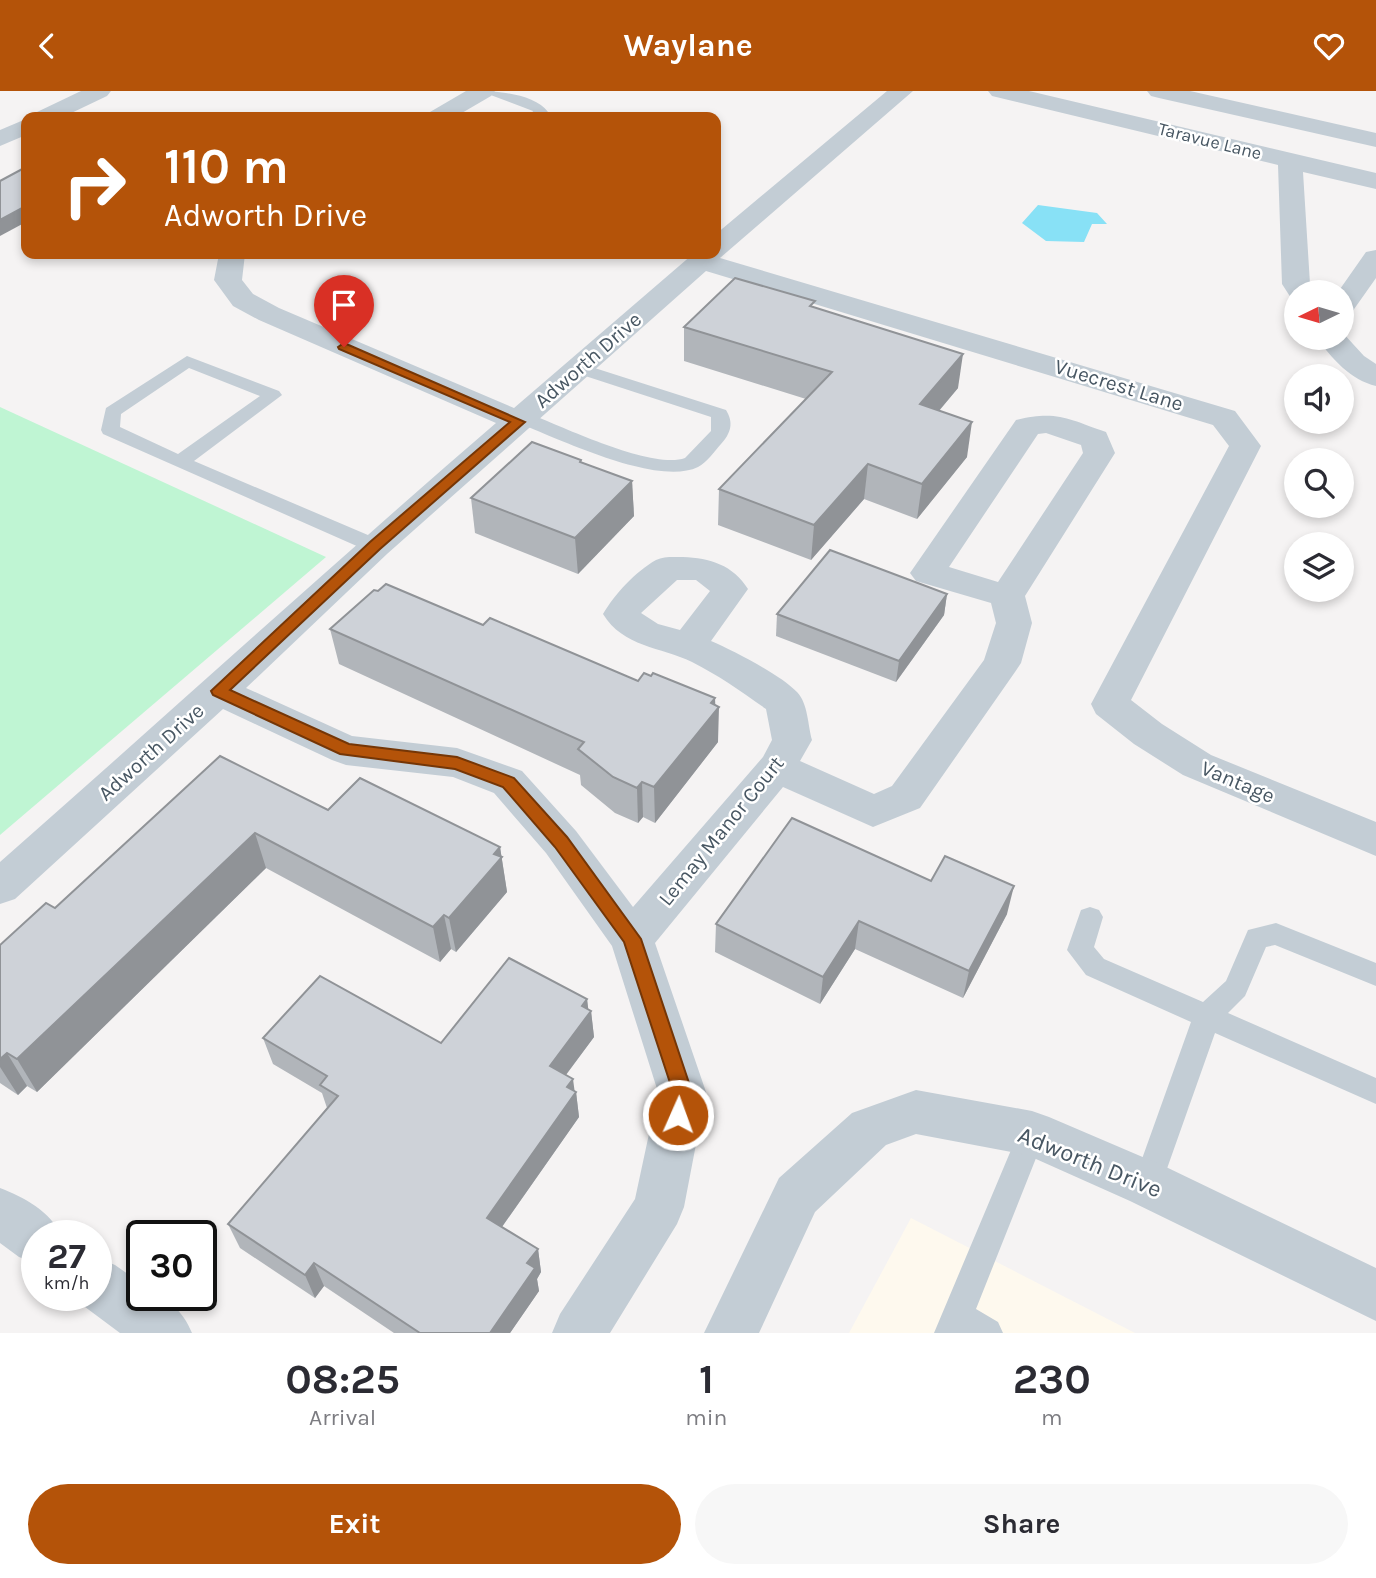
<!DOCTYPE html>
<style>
:root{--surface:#fff;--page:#f7f7f7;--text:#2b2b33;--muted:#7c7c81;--accent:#b45309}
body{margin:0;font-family:Karla,sans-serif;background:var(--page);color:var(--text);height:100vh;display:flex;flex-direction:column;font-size:26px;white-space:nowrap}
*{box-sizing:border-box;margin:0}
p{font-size:23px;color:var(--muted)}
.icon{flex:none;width:38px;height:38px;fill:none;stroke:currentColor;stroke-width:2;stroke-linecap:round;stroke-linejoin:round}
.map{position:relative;height:1242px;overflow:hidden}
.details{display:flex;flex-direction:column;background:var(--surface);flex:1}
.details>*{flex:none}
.hud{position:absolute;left:21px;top:21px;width:700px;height:147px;border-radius:14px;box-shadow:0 4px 10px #0003;background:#b45309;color:#fff;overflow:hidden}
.needle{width:46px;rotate:265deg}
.controls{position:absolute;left:1284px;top:189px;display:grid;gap:14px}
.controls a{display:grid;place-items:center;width:70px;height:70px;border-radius:50%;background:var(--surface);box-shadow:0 4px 10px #0003;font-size:35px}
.speed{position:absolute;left:21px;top:1129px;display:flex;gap:14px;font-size:35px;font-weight:700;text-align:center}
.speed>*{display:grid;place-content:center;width:91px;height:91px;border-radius:50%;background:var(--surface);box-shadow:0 4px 10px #0003;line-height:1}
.speed small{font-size:18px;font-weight:400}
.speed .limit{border:4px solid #111;border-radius:10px;background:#fff;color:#111}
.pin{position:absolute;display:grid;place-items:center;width:60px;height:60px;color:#fff;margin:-72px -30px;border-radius:50% 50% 50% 0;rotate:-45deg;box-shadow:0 0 7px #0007}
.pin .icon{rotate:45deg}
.me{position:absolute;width:77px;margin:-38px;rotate:2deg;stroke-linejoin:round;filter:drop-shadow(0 0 5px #0008)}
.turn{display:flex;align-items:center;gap:24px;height:147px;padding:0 28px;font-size:32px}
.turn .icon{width:91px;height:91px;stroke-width:2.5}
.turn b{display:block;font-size:49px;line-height:60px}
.eta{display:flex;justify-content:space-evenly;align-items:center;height:119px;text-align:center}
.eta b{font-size:42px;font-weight:700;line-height:49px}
.button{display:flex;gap:14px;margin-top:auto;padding:14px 28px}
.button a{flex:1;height:80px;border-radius:42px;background:var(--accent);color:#fff;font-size:28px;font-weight:700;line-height:80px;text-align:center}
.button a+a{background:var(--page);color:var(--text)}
header{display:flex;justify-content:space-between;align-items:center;height:91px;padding:0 28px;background:var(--accent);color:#fff;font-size:32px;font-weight:700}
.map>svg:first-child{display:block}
.commercial{fill:#fef9ee}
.green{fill:#bff5d3}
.water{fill:#88e1f6}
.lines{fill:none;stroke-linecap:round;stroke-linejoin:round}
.service{fill:#c3cdd5;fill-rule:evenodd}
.minor{fill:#c3cdd5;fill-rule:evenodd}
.wall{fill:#b1b5ba}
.shaded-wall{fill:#909397}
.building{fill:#ced2d8;stroke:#909397;stroke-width:2}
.route{fill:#b45309;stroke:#753606;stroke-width:2}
.labels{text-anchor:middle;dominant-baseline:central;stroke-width:5;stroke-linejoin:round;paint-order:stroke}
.far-street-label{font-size:18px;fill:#485763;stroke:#fff}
.street-label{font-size:21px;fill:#485763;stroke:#fff}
.near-street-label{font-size:24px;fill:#485763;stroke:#fff}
</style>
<header><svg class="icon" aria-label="back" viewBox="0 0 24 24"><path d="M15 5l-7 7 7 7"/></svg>Waylane<svg class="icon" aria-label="heart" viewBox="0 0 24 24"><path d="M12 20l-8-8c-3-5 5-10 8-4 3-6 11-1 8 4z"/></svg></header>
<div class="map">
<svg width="1376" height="1242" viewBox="0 0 1376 1242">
<rect width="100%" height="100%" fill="#f5f3f3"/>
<path class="commercial" d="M911,1127L1135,1242H849Z"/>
<path class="green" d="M0,316L326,466L0,744Z"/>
<path class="water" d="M1038,114L1097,122L1107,133H1092L1084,151L1046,150L1022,132Z"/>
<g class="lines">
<g class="service">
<path d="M480,0C500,0 536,4 548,21L544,26H530L533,20Z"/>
<path d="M187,265L279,300L282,304L194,370L382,450L385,455L382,460H368L103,343L101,339L106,317ZM189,277L260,305L178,363L120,336L121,323Z"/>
<path d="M579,272L726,319C734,332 731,342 721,353C714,361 707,371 698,376C657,396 557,347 516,331L514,327L516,323H530C563,336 653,379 685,367L711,340V326L573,281L570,277L573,273Z"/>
<path d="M1090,816L1099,819L1103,826L1094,856L1104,868L1203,911L1226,890L1248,839L1276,832L1376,872V895L1275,854L1266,856L1245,905L1228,922L1376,987V1013L1215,942L1158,1103L1148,1107L1138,1103L1133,1093L1191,931L1086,884L1067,859L1081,819Z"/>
<path d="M1032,1029L1042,1033L1046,1042L976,1218L998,1231L1003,1242H934L1022,1033Z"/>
</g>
<g class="minor">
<path d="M81,0H111L107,5L63,26H33L37,21Z"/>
<path d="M466,0H495L491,5L455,26H426L430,21Z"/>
<path d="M887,0H913L720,167L1235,320L1261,355L1131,609L1162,633L1211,664L1376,731V765L1183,684L1134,653L1096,623L1091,613L1229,355L1213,334L706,180L387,463L246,597L352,645L457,657L522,680L576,740L633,816L763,666L772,649L766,618C742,601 718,584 692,571C661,556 623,556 603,523C615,503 635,481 656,469C664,465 674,466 683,466C710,467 733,474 748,498L711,550C734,560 781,584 797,601C808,612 808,635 812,649L800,670L874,703L892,695L984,569L996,532L991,512L916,490L910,482L1016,329C1057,319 1068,328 1106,341L1115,362L1025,505L1032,532L1021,572L1015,581L920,717L873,736L783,696L655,852L706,1001L684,1116L677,1133L610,1242H552L560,1223L635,1108L658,1001L612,855L546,762L494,702L453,686L346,674L332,669L223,618L15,808L0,813V771C166,625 329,476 496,332L259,229L233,215L214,189L219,163H245L242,189L253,203L279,217L514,317L693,163H716V143ZM1046,342L1081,354L1083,362L998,491L949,476L1038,343ZM677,489H696L710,500L680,539L658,533L641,522Z"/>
<path d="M988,0H1029L1376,82V98L1303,81L1310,193L1315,201H1297V208L1291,207L1282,193L1278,74L992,5Z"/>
<path d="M1147,0H1190L1376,42V56L1159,7L1151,5Z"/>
<path d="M26,28V44L0,55V39Z"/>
<path d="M1376,159V187L1352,221L1342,223V201H1338L1366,161Z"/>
<path d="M1342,241L1364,265L1376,273V295C1351,289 1332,268 1317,247H1342Z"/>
<path d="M916,999L1032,1020L1049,1026L1166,1076L1376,1177V1230L1130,1110L1027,1064L916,1043L886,1054L815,1121L759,1242H704L779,1087L852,1022Z"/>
<path d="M0,1097C24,1106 51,1121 61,1144H37V1173L19,1166L0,1152Z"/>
<path d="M96,1166L115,1174L142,1193V1204C167,1204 183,1220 192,1242H120L77,1210L75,1204H96Z"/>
</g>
</g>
<g class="wall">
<path d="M815,216L958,297L939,320L967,366L917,428L864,408L811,469L718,434L719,398L806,308L684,270V236Z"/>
<path d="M581,371L632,390L634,425L578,483L475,442L471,407Z"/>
<path d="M947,503L944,524L896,591L776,545L777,523Z"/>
<path d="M483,534L638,590L651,585L715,607L718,651L655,732L643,726L638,732L615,722L581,694L580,684L339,573L330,538Z"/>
<path d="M220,665L328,719L500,756L507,801L456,861L451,858L440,871L266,777L37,1001L27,995L18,1004L0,992V854L55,817Z"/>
<path d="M931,790L1007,823L963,907L855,858L820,913L715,861L716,833Z"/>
<path d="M587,908L588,918L591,920L594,946L566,984L574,1000L576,1001L579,1026L502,1136L538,1158L541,1181L537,1188L539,1200L510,1242H394L324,1195L315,1207L240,1157L228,1133L327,1017L322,1002L273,973L263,947L441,952Z"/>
</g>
<g class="shaded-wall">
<path d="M26,115V131L0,145V129Z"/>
<path d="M963,263L958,297L915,348L920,313Z"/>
<path d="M972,331L967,366L917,428L922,393Z"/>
<path d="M868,373L864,408L811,469L814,434Z"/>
<path d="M632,390L634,425L578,483L575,447Z"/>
<path d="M947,503L944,524L896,591L899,570Z"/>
<path d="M715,607V621L719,616L718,651L655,732L654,696Z"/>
<path d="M642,691L643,726L638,732L637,697Z"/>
<path d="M255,742L266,777L37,1001L17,968Z"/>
<path d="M500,756L507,801L456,861L449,827Z"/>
<path d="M1014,795L1007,823L963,907L969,880Z"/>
<path d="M444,824L451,858L440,871L433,836Z"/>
<path d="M859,830L855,858L820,913L823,886Z"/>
<path d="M587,908L589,924L591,920L594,946L553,1001L550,975Z"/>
<path d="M7,962L27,995L18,1004L0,976V968Z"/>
<path d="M573,988L575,1003L576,1001L579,1026L492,1150L487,1127L567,996Z"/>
<path d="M538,1158L541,1181L537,1188L539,1200L510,1242H490L527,1172Z"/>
<path d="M314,1172L324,1195L315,1207L305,1184Z"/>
</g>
<g class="building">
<path d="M26,76V115L0,129V90Z"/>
<path d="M735,187L815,210L810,215L963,263L920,313L972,331L922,393L868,373L814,434L719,398L832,281L684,236Z"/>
<path d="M532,351L581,369L580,371L632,390L575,447L471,407Z"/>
<path d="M830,459L947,503L899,570L777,523Z"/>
<path d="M386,493L483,534L490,527L638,590L644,582L651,585L653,582L715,607L711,612L719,616L654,696L642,691L637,697L613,686L578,658L584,651L330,538L374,499L378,500Z"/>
<path d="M220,665L328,719L360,687L500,756L494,763L502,766L449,827L444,824L433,836L255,742L17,968L7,962L0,968V854L46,812L55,817Z"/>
<path d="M792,727L931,790L945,765L1014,795L969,880L859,830L823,886L716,833Z"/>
<path d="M509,867L587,908L582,915L591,920L550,975L573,988L567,996L576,1001L487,1127L538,1158L527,1172L535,1177L490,1242H420L314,1172L305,1184L228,1133L338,1005L320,994L327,985L263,947L320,885L441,952Z"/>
</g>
<path class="route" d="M344,252L525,331L380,458L230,599L349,653L457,666L514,687L567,746L641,848L692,1001L685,1031L678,1033L671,1031L668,1024L673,1001L624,851L555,756L503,696L455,678L340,663L213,604L211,600L370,451L510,331L339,258L338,256Z"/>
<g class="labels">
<g class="far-street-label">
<text transform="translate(1210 50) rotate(14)">Taravue Lane</text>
</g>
<g class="street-label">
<text transform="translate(588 269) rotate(-41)">Adworth Drive</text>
<text transform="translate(1119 294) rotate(17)">Vuecrest Lane</text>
<text transform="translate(151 661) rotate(-42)">Adworth Drive</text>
<text transform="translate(1238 691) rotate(23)">Vantage</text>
<text transform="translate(721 740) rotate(-51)">Lemay Manor Court</text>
</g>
<g class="near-street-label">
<text transform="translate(1090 1071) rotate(22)">Adworth Drive</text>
</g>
</g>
</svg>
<div class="controls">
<a><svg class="needle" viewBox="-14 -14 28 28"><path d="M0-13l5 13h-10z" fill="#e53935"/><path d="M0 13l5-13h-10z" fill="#7c7c81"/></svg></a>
<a><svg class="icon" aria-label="sound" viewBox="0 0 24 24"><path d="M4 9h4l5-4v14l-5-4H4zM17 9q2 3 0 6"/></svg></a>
<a><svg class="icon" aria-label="search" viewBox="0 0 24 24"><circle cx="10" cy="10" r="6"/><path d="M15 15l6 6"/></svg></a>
<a><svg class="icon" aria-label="layers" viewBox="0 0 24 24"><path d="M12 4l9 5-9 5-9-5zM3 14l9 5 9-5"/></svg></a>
</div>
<div class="speed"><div>27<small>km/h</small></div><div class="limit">30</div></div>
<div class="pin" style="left:344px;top:256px;background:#d93025"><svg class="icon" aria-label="arrive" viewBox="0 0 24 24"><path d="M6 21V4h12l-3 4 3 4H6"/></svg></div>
<svg class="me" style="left:678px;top:1024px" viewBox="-20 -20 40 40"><circle r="17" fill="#b45309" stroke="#fff" stroke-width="3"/><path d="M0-11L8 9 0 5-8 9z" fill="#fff"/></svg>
<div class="hud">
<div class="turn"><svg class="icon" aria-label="right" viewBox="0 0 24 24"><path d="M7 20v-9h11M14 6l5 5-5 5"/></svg><div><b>110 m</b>Adworth Drive</div></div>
</div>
</div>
<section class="details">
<div class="eta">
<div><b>08:25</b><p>Arrival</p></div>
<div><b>1</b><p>min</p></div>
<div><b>230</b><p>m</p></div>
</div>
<div class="button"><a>Exit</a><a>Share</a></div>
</section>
